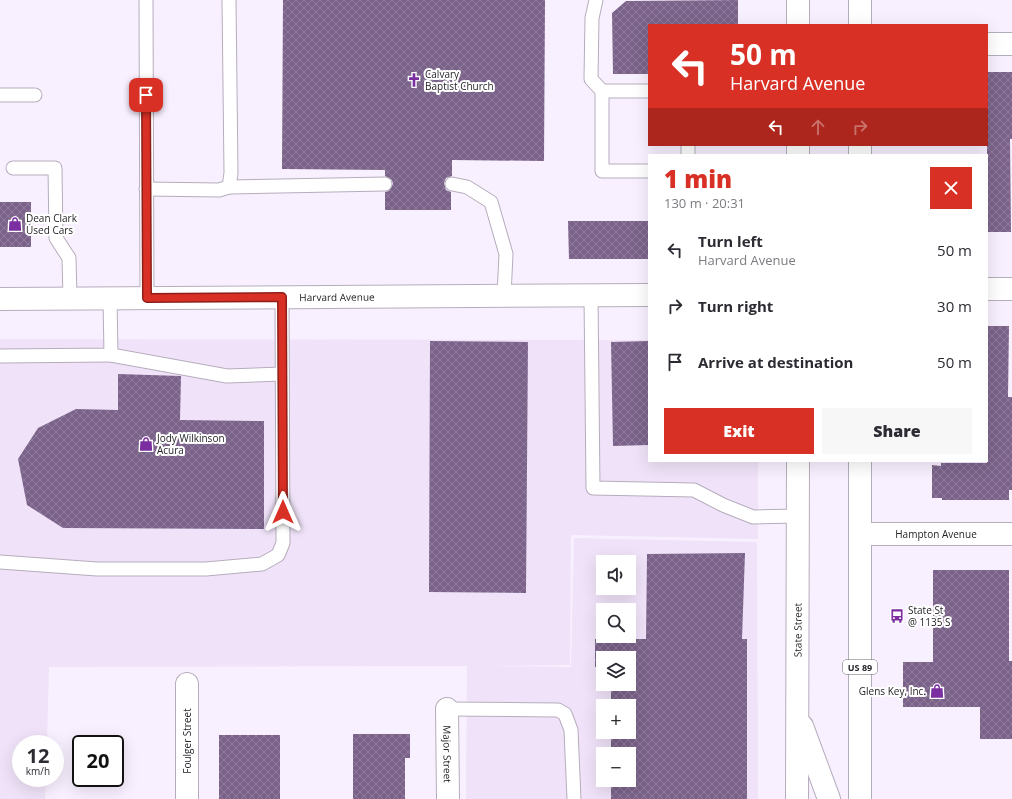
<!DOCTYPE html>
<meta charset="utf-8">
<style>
:root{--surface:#fff;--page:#f7f7f7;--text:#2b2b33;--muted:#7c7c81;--accent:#d93025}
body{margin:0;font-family:"Open Sans",sans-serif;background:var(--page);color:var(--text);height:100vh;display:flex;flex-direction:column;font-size:15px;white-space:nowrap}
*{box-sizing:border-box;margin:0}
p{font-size:13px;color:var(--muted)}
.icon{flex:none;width:22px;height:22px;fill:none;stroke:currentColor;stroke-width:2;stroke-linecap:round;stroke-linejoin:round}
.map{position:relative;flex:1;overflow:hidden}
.drawer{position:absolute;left:648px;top:154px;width:340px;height:308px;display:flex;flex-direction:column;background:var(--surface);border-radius:0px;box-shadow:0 4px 16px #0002}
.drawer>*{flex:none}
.banner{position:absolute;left:648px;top:24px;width:340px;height:122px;border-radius:0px;box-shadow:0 4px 16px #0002;background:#d93025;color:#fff;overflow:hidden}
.tools{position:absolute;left:596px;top:555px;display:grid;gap:8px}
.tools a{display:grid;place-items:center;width:40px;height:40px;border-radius:0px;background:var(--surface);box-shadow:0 4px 16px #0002;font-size:20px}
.speed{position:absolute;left:12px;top:735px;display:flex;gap:8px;font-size:20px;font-weight:700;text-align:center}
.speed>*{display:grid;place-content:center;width:52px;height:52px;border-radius:50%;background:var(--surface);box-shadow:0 4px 16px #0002;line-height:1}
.speed small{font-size:10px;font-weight:400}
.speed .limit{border:2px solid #111;border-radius:6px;background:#fff;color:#111}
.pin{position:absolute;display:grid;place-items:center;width:34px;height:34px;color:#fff;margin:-17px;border-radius:8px;box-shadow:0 2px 6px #0006}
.me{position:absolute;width:44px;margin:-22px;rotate:0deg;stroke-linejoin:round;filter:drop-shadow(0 0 3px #0008)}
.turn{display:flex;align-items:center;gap:14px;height:84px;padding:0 16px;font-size:18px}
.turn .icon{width:52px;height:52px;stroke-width:2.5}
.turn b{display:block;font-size:28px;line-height:34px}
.lanes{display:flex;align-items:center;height:38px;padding:0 16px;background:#0003;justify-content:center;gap:20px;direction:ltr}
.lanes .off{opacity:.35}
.round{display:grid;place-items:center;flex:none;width:42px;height:42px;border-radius:0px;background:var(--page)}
.head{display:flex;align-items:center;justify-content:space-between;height:68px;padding:0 16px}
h1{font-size:24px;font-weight:800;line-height:30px;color:var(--accent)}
.primary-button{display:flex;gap:8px;margin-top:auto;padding:8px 16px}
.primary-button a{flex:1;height:46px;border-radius:0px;background:var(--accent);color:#fff;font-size:16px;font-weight:800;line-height:46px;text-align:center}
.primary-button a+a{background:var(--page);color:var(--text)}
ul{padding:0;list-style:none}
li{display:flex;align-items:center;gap:12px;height:56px;padding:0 16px}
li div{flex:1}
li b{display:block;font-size:15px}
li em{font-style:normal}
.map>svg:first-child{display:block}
.built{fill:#f0e3f9;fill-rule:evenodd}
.building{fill:url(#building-cross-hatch)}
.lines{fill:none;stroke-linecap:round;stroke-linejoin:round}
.service-casing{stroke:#b6adbc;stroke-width:15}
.minor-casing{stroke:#b6adbc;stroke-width:24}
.primary-casing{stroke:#b6adbc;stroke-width:24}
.service{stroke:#fff;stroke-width:13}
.minor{stroke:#fff;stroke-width:22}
.primary{stroke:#fff;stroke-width:22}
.route-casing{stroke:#8d1f18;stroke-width:10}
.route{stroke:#d93025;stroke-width:7}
.labels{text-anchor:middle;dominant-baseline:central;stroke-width:4;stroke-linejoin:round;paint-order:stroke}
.shield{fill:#fff;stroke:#676568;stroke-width:1}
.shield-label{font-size:9px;font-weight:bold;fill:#262328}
.poi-label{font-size:10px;fill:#262328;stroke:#fff;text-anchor:start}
.street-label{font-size:10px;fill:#262328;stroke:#fff}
</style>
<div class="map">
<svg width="1012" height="799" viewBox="0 0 1012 799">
<defs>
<pattern id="building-cross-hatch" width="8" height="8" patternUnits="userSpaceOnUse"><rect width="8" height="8" fill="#7b628a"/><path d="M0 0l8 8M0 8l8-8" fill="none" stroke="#8f7d9a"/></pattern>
</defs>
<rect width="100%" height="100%" fill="#f9f0ff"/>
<path class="built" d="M0,339L649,340V461H758V539L571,535L570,665L491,666L571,667L574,538L757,542L758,799H466L467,666L49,667L47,744H21V778H46L45,799H0ZM603,562H629V588H603ZM603,610H629V636H603ZM603,658H629V684H603ZM603,706H629V732H603ZM603,754H629V780H603Z"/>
<g class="building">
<path d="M283,0H545L544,161L452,160V176L446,178L444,183L446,190L451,192V210H385V192L389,191L393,184L392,180L385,176V170L282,169Z"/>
<path d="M738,0V25H649V74H613L612,13L626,1Z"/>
<path d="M987,72H1012V139H1010L1011,232H987Z"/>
<rect x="0" y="202" width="31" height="45"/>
<path d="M568,221H649V259H569Z"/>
<path d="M987,326H1009L1008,397H1012V490H1009V500H942V498H932V465L941,466V463H987Z"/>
<path d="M430,341L528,342L526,593L429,592Z"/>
<path d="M649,341V445L613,446L611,342Z"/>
<path d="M118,374L181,376L180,420L264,421V529L63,528L27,505L18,459L38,428L76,409L118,410Z"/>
<path d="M745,553L742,639H747V799H611V780H629V754H611V732H629V706H611V684H629V658H603V667H595V639H646L647,554Z"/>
<path d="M933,570H1009V661H1012V739H980V707H903V662H933Z"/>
<path d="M353,734H410V758H405V799H353Z"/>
<rect x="219" y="735" width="61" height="64"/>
</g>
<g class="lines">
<defs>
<g id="service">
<path d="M146,0L147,298"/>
<path d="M596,0L592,18L591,79L602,91"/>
<path d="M649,91H602V171H649"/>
<path d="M0,95H35"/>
<path d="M688,145V155"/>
<path d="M13,168H55L56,238L69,258L70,298"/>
<path d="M452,184L467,187L491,202L506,254L504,296"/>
<path d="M229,187L385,184"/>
<path d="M146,189L219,190L229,187L231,173L229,0"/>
<path d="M591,295L593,488L694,490L723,505L753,517L798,516"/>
<path d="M111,355L227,376L282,374"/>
<path d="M0,356L111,355L110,298"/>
<path d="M0,562L97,569H206L262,564L278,555L283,543L282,297"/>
<path d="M447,709L558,710L565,714L571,730L574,799"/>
</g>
<g id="minor">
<path d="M987,44H1012"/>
<path d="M987,289H1012"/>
<path id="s1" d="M0,299L649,295"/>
<path id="s2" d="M860,534H1012"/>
<path d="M187,684V799"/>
<path id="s3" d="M447,709L448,799"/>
</g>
<g id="primary">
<path d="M798,0V25"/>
<path d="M860,0V25"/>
<path d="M798,155V145"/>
<path d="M860,155V145"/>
<path d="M860,461V799"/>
<path d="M802,726L829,799"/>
<path id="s4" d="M797,799L798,461"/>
</g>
</defs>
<use href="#service" class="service-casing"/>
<use href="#minor" class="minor-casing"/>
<use href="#primary" class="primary-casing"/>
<use href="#service" class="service"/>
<use href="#minor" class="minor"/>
<use href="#primary" class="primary"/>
</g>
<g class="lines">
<defs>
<path id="route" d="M146,95L147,298L282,297L283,512"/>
</defs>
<use href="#route" class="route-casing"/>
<use href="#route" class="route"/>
</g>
<defs>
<symbol id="church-bare" viewBox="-9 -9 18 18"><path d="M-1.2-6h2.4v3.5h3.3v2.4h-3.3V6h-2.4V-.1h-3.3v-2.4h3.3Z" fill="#7b2ea0" stroke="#fff" stroke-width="2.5" paint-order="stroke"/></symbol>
<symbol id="shop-bare" viewBox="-9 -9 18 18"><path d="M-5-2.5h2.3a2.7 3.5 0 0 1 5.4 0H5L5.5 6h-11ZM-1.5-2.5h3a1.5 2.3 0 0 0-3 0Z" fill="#7b2ea0" stroke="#fff" stroke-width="2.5" paint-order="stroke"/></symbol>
<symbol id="bus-bare" viewBox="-9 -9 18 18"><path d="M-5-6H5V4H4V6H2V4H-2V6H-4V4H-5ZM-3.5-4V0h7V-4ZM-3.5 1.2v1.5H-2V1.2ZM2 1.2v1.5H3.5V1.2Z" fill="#7b2ea0" stroke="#fff" stroke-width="2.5" paint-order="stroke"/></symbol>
</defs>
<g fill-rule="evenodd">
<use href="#church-bare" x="404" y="70" width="20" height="20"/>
<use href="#shop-bare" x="5" y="214" width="20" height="20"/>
<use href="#shop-bare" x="136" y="434" width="20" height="20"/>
<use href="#bus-bare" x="887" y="606" width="20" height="20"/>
<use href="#shop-bare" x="927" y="681" width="20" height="20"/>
</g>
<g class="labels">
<rect class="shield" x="843" y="660" width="34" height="14" rx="3"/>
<g class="shield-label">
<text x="860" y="667">US 89</text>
</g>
<g class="poi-label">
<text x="425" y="74">Calvary<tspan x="425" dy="12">Baptist Church</tspan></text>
<text x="26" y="218">Dean Clark<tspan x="26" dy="12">Used Cars</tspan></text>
<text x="157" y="438">Jody Wilkinson<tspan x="157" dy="12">Acura</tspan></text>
<text x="908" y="610">State St<tspan x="908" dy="12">@ 1135 S</tspan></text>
<text x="926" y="691" text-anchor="end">Glens Key, Inc.</text>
</g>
<g class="street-label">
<text stroke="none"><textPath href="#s1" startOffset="337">Harvard Avenue</textPath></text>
<text stroke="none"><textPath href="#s2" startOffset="76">Hampton Avenue</textPath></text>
<text stroke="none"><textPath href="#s4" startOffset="169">State Street</textPath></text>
<text transform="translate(187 741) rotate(-90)">Foulger Street</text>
<text stroke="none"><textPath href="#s3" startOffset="45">Major Street</textPath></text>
</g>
</g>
</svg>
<div class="tools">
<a><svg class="icon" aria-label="sound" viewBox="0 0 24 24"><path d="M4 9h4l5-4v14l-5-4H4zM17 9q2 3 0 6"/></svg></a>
<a><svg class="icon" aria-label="search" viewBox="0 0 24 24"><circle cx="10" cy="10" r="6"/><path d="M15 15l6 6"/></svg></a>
<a><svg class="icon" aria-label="layers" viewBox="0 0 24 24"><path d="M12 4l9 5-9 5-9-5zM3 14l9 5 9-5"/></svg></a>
<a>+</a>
<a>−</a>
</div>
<div class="speed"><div>12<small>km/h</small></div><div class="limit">20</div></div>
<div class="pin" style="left:146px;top:95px;background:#d93025"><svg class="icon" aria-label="arrive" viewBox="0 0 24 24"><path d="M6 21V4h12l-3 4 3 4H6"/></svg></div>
<svg class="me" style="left:283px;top:512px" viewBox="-20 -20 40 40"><path d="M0-17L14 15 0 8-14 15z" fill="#d93025" stroke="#fff" stroke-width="4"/></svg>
<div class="banner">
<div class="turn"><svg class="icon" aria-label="left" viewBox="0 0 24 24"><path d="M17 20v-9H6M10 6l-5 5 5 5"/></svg><div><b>50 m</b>Harvard Avenue</div></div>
<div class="lanes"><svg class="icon" aria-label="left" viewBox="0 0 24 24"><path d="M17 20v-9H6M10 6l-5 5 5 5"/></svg><svg class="icon off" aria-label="ahead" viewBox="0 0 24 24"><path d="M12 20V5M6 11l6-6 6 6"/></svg><svg class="icon off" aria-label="right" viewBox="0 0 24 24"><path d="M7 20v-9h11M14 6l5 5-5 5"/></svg></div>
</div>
<section class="drawer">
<div class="head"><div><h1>1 min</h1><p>130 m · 20:31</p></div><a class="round" style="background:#d93025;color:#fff"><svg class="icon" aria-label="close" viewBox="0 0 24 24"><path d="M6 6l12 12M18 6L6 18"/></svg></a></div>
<ul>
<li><svg class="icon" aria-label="left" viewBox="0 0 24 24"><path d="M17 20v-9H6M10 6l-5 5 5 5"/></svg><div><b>Turn left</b><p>Harvard Avenue</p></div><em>50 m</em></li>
<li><svg class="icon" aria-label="right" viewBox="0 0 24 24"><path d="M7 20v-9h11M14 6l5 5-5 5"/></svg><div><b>Turn right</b></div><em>30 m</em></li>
<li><svg class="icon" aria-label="arrive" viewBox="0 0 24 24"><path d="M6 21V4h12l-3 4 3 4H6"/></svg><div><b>Arrive at destination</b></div><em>50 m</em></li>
</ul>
<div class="primary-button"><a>Exit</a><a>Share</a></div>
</section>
</div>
